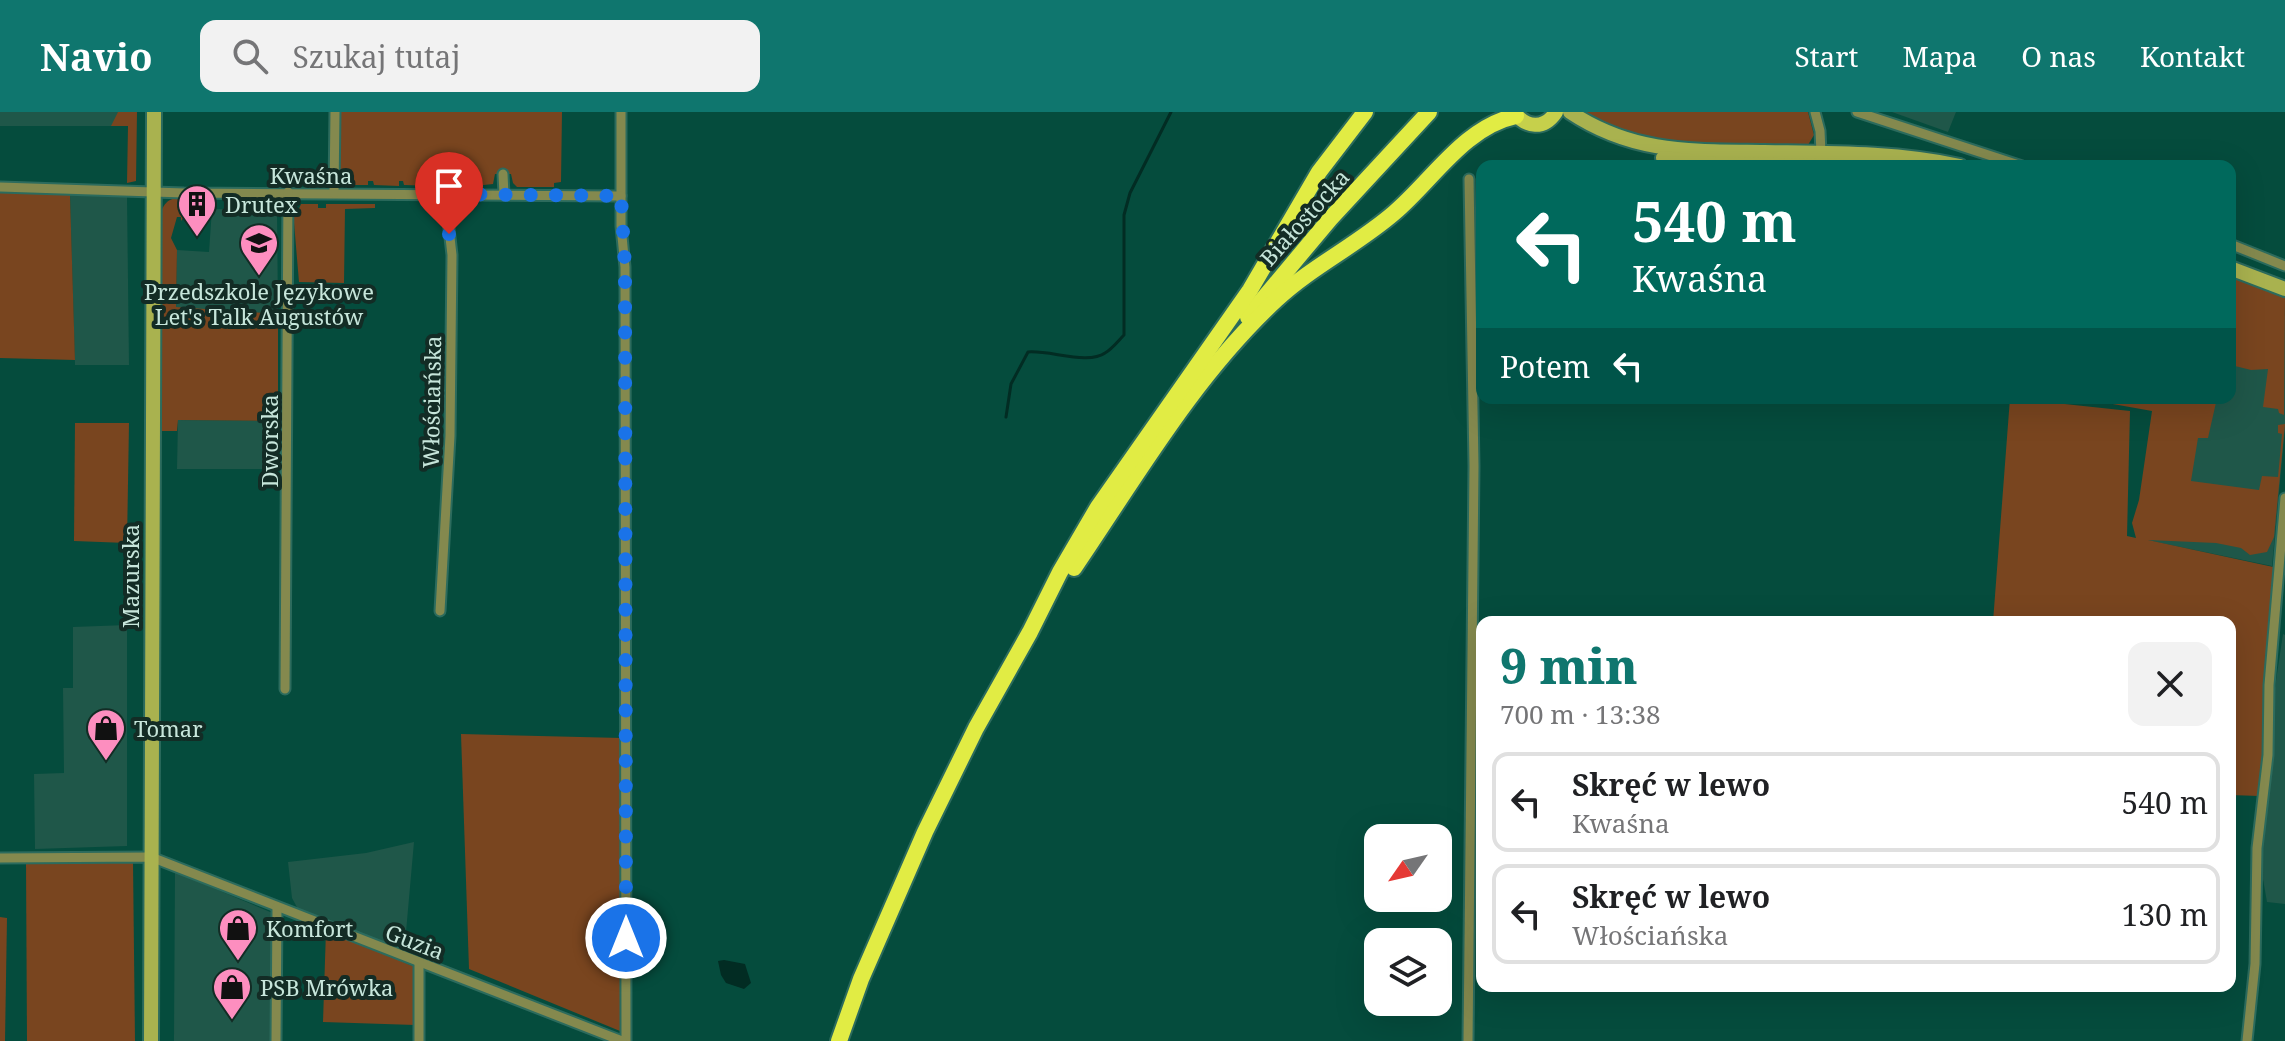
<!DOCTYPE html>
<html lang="pl">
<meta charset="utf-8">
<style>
:root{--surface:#fff;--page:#f2f2f2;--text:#202124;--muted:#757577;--line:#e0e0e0;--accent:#0f766e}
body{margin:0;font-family:"Noto Serif",serif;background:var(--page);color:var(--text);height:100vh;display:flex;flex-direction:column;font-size:30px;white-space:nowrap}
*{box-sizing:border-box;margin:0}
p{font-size:26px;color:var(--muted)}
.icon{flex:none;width:44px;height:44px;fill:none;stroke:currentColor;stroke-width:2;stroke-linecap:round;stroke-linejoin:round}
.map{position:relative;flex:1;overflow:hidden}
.details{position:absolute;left:1476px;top:504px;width:760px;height:376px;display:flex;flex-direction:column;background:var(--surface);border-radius:16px;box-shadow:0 8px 32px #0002}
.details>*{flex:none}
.hud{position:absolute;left:1476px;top:48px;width:760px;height:244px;border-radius:16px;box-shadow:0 8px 32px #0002;background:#00695c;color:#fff;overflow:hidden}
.needle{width:52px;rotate:236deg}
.fabs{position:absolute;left:1364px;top:712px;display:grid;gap:16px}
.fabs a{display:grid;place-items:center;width:88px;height:88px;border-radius:16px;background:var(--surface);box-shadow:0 8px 32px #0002;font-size:40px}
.pin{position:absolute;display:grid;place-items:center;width:68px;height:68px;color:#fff;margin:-82px -34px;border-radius:50% 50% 50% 0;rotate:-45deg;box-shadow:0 0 8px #0007}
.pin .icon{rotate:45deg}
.me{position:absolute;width:88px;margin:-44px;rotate:0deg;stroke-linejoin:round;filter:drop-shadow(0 0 6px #0008)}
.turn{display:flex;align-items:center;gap:28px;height:168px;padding:0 24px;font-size:36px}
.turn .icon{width:104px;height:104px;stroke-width:2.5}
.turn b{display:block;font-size:56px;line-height:68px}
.then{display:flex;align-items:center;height:76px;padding:0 24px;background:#0003;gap:16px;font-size:30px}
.round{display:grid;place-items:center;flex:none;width:84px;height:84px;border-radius:16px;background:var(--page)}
.head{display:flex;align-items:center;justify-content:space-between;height:136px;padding:0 24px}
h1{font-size:48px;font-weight:800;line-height:60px;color:var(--accent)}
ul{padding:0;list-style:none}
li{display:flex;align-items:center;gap:24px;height:100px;margin:0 16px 12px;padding:0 8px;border:4px solid var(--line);border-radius:16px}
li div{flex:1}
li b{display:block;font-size:30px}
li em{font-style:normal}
header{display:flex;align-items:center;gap:48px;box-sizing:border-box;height:112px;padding:0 40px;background:var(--accent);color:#fff}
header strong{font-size:38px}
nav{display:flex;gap:44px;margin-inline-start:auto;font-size:28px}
.search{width:560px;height:72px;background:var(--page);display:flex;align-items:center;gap:20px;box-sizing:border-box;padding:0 28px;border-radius:16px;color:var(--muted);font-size:30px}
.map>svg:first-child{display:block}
.built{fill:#1f5749}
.green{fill:#79451f}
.water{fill:#022c23}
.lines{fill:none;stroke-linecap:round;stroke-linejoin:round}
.stream{stroke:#022c23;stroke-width:3}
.street-casing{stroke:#2c6b5d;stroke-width:13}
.secondary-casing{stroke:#2c6b5d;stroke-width:18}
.primary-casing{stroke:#2c6b5d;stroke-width:18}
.highway-casing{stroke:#2c6b5d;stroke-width:20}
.street{stroke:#84894e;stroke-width:9}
.secondary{stroke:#a9b24f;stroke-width:14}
.primary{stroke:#c6d04b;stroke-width:14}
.highway{stroke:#e1ec44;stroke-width:16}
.route{stroke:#1a73e8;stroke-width:14;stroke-dasharray:0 25.2}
.labels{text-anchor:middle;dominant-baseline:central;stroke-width:8;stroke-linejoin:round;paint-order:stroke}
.street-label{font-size:22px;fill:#c7e6db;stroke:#132c25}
.poi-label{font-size:22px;fill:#c7e6db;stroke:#132c25;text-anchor:start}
</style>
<header>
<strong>Navio</strong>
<div class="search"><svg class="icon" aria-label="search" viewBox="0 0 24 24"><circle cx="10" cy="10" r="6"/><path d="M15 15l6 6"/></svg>Szukaj tutaj</div>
<nav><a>Start</a><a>Mapa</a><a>O nas</a><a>Kontakt</a></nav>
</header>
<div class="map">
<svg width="2285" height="929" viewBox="0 0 2285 929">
<rect width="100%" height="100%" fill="#054c3d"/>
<g class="built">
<rect x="0" y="0" width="128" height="14"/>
<path d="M1892,0H1956L1948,20Z"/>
<path d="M70,83L127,85L129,253H75Z"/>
<path d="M212,97L277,98L278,202L176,196L177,138L209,140Z"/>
<path d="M2230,184L2285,204V316L2272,454L2137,426L2158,286H2230Z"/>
<path d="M178,308L278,309V357H177Z"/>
<path d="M127,513V734L35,737L34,662L64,661L63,576H73V515Z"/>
<path d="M2283,522L2285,523V792L2267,790L2254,716Z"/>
<path d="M414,730L406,820L387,833L299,799L292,786L288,750L366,741Z"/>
<path d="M175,760L275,802L274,929H174Z"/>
</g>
<g class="green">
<path d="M118,0H137L136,69L127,71L128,14H111Z"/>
<path d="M340,0H562L561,70L554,71V75H517L513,71L511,62H495L493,72L475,74L474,69L466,70V75L404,73L403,69H399V74L374,73L373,69H368V73H349L343,69V61L338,60Z"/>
<path d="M1577,0H1808L1814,23L1808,33L1802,36L1647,30Z"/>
<path d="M0,80L70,83L75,248L0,246Z"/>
<path d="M189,85L194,92H182L183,106L181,109V105H177L171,126L177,138L176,195L278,202V309L178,308L177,319H159L162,240L161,101C165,86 175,85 189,85Z"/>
<path d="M301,92H318V96H326V92H375V96L345,97L344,171L299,170L293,99H298Z"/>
<path d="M2230,164L2285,185L2284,303L2279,301L2278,297L2263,295L2268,257L2251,258L2231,253L2230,256Z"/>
<path d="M2010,286L2130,299L2127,424L2136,426L2132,411L2139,388L2152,299L2079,286H2217L2208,326H2198L2191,369L2259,378L2262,364L2278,365L2282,322L2278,321V313L2285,312L2274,425L2267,440L2250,443L2241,436L2216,431L2148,428L2278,456L2259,684L2230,683V510H1993Z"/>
<path d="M75,311H129L127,431L74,429Z"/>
<path d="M461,622L622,626L620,919L469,857Z"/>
<path d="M26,750H133L135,929H27Z"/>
<path d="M0,805L7,806L5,929H0Z"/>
<path d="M326,818L415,855V913L323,910Z"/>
</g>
<path class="water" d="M724,848L745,852L751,871L744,877L726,871L721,863L718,849Z"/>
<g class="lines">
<path class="stream" d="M1006,305L1011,272L1028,240C1050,238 1088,253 1105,241C1112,237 1118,229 1124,223V103L1130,81L1171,0"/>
<defs>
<g id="street">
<path d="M621,0V114L625,155L626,929"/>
<path d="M1815,0L1820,19L1821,41"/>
<path d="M1857,0L2022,54"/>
<path d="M503,62L504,83"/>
<path d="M0,75L184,81L621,84"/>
<path d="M334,81L335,0"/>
<path d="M2230,132L2285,154"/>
<path d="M440,499L450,324L452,143L445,82"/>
<path d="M285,577L288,80"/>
<path d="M0,746L151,745L622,929"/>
<path d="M276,929L277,795"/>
<path d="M419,929V850"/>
<path d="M1468,929L1474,354L1469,67"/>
<path d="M2247,929L2255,852L2257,736L2268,643L2269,573L2285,386"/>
</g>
<g id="secondary">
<path d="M1570,0C1633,42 1692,39 1764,40C1829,41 1896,40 1960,54"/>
<path d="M1663,46L1715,52L1840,54"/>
<path d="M2230,156L2285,177"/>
<path d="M151,929L154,0"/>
</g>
<path id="primary" d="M1514,0C1526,16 1544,18 1556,0"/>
<g id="highway">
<path d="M1248,205L1330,107L1429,0"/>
<path d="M1074,456C1136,365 1194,264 1276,188C1311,155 1357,133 1394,101C1432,69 1464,15 1516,4"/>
<path d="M839,929L861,867L925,720L976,616L1030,520L1060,460L1098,395L1250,178L1319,60L1365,0"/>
</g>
</defs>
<use href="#street" class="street-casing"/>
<use href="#secondary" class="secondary-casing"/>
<use href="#primary" class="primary-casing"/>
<use href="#highway" class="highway-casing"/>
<use href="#street" class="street"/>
<use href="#secondary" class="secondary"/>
<use href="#primary" class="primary"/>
<use href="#highway" class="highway"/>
</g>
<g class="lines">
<path class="route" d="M449,122L445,82L621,84L625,155L626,826"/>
</g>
<defs>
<symbol id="building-pin" viewBox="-11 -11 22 30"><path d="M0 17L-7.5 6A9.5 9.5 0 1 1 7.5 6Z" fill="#fd8ebf" stroke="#132c25"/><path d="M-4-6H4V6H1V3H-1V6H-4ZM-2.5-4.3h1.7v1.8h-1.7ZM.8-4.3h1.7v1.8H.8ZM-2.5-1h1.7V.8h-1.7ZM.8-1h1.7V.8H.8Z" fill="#111"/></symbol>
<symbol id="school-pin" viewBox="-11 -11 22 30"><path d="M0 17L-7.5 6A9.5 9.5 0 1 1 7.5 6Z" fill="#fd8ebf" stroke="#132c25"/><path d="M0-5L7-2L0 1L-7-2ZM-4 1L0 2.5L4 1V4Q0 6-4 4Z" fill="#111"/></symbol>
<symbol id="shop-pin" viewBox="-11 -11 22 30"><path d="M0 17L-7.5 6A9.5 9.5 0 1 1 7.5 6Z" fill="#fd8ebf" stroke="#132c25"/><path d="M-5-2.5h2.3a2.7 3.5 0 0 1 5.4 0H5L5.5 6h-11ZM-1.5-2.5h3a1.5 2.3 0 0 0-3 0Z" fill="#111"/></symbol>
</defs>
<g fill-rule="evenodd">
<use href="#building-pin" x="175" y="70" width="44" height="60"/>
<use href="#school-pin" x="237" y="109" width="44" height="60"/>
<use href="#shop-pin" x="84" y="594" width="44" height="60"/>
<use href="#shop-pin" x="216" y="794" width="44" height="60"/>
<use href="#shop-pin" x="210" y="853" width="44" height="60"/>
</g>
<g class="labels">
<g class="street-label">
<text x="311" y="63">Kwaśna</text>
<text transform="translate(1304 105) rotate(-48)">Białostocka</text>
<text transform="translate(431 290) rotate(-89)">Włościańska</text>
<text transform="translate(269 329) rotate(-90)">Dworska</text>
<text transform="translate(130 464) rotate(-90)">Mazurska</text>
<text transform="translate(415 829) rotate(21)">Guzia</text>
</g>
<g class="poi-label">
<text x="225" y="92">Drutex</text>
<text x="259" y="179" text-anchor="middle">Przedszkole Językowe<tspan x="259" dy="25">Let's Talk Augustów</tspan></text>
<text x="134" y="616">Tomar</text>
<text x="266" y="816">Komfort</text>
<text x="260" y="875">PSB Mrówka</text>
</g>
</g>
</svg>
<div class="fabs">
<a><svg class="needle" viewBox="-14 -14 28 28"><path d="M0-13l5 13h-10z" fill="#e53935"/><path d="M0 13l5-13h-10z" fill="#757577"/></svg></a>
<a><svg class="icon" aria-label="layers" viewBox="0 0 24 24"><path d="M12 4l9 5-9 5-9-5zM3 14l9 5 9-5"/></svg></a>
</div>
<div class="pin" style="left:449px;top:122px;background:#d93025"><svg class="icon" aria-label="arrive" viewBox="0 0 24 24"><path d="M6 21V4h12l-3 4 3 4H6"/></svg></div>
<svg class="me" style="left:626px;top:826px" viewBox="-20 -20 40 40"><circle r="17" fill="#1a73e8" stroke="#fff" stroke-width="3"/><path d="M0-11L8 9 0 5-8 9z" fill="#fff"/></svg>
<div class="hud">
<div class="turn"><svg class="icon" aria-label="left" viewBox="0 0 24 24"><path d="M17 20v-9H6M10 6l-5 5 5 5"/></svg><div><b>540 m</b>Kwaśna</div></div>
<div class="then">Potem<svg class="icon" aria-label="left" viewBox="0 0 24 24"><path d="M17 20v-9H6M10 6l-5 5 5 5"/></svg></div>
</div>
<section class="details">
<div class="head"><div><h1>9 min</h1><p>700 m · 13:38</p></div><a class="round"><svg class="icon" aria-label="close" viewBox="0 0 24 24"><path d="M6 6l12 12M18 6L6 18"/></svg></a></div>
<ul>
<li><svg class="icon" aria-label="left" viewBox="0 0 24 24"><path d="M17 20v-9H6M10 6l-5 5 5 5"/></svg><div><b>Skręć w lewo</b><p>Kwaśna</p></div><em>540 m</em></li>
<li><svg class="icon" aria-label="left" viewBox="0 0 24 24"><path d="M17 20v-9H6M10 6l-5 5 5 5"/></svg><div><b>Skręć w lewo</b><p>Włościańska</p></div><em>130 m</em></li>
</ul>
</section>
</div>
